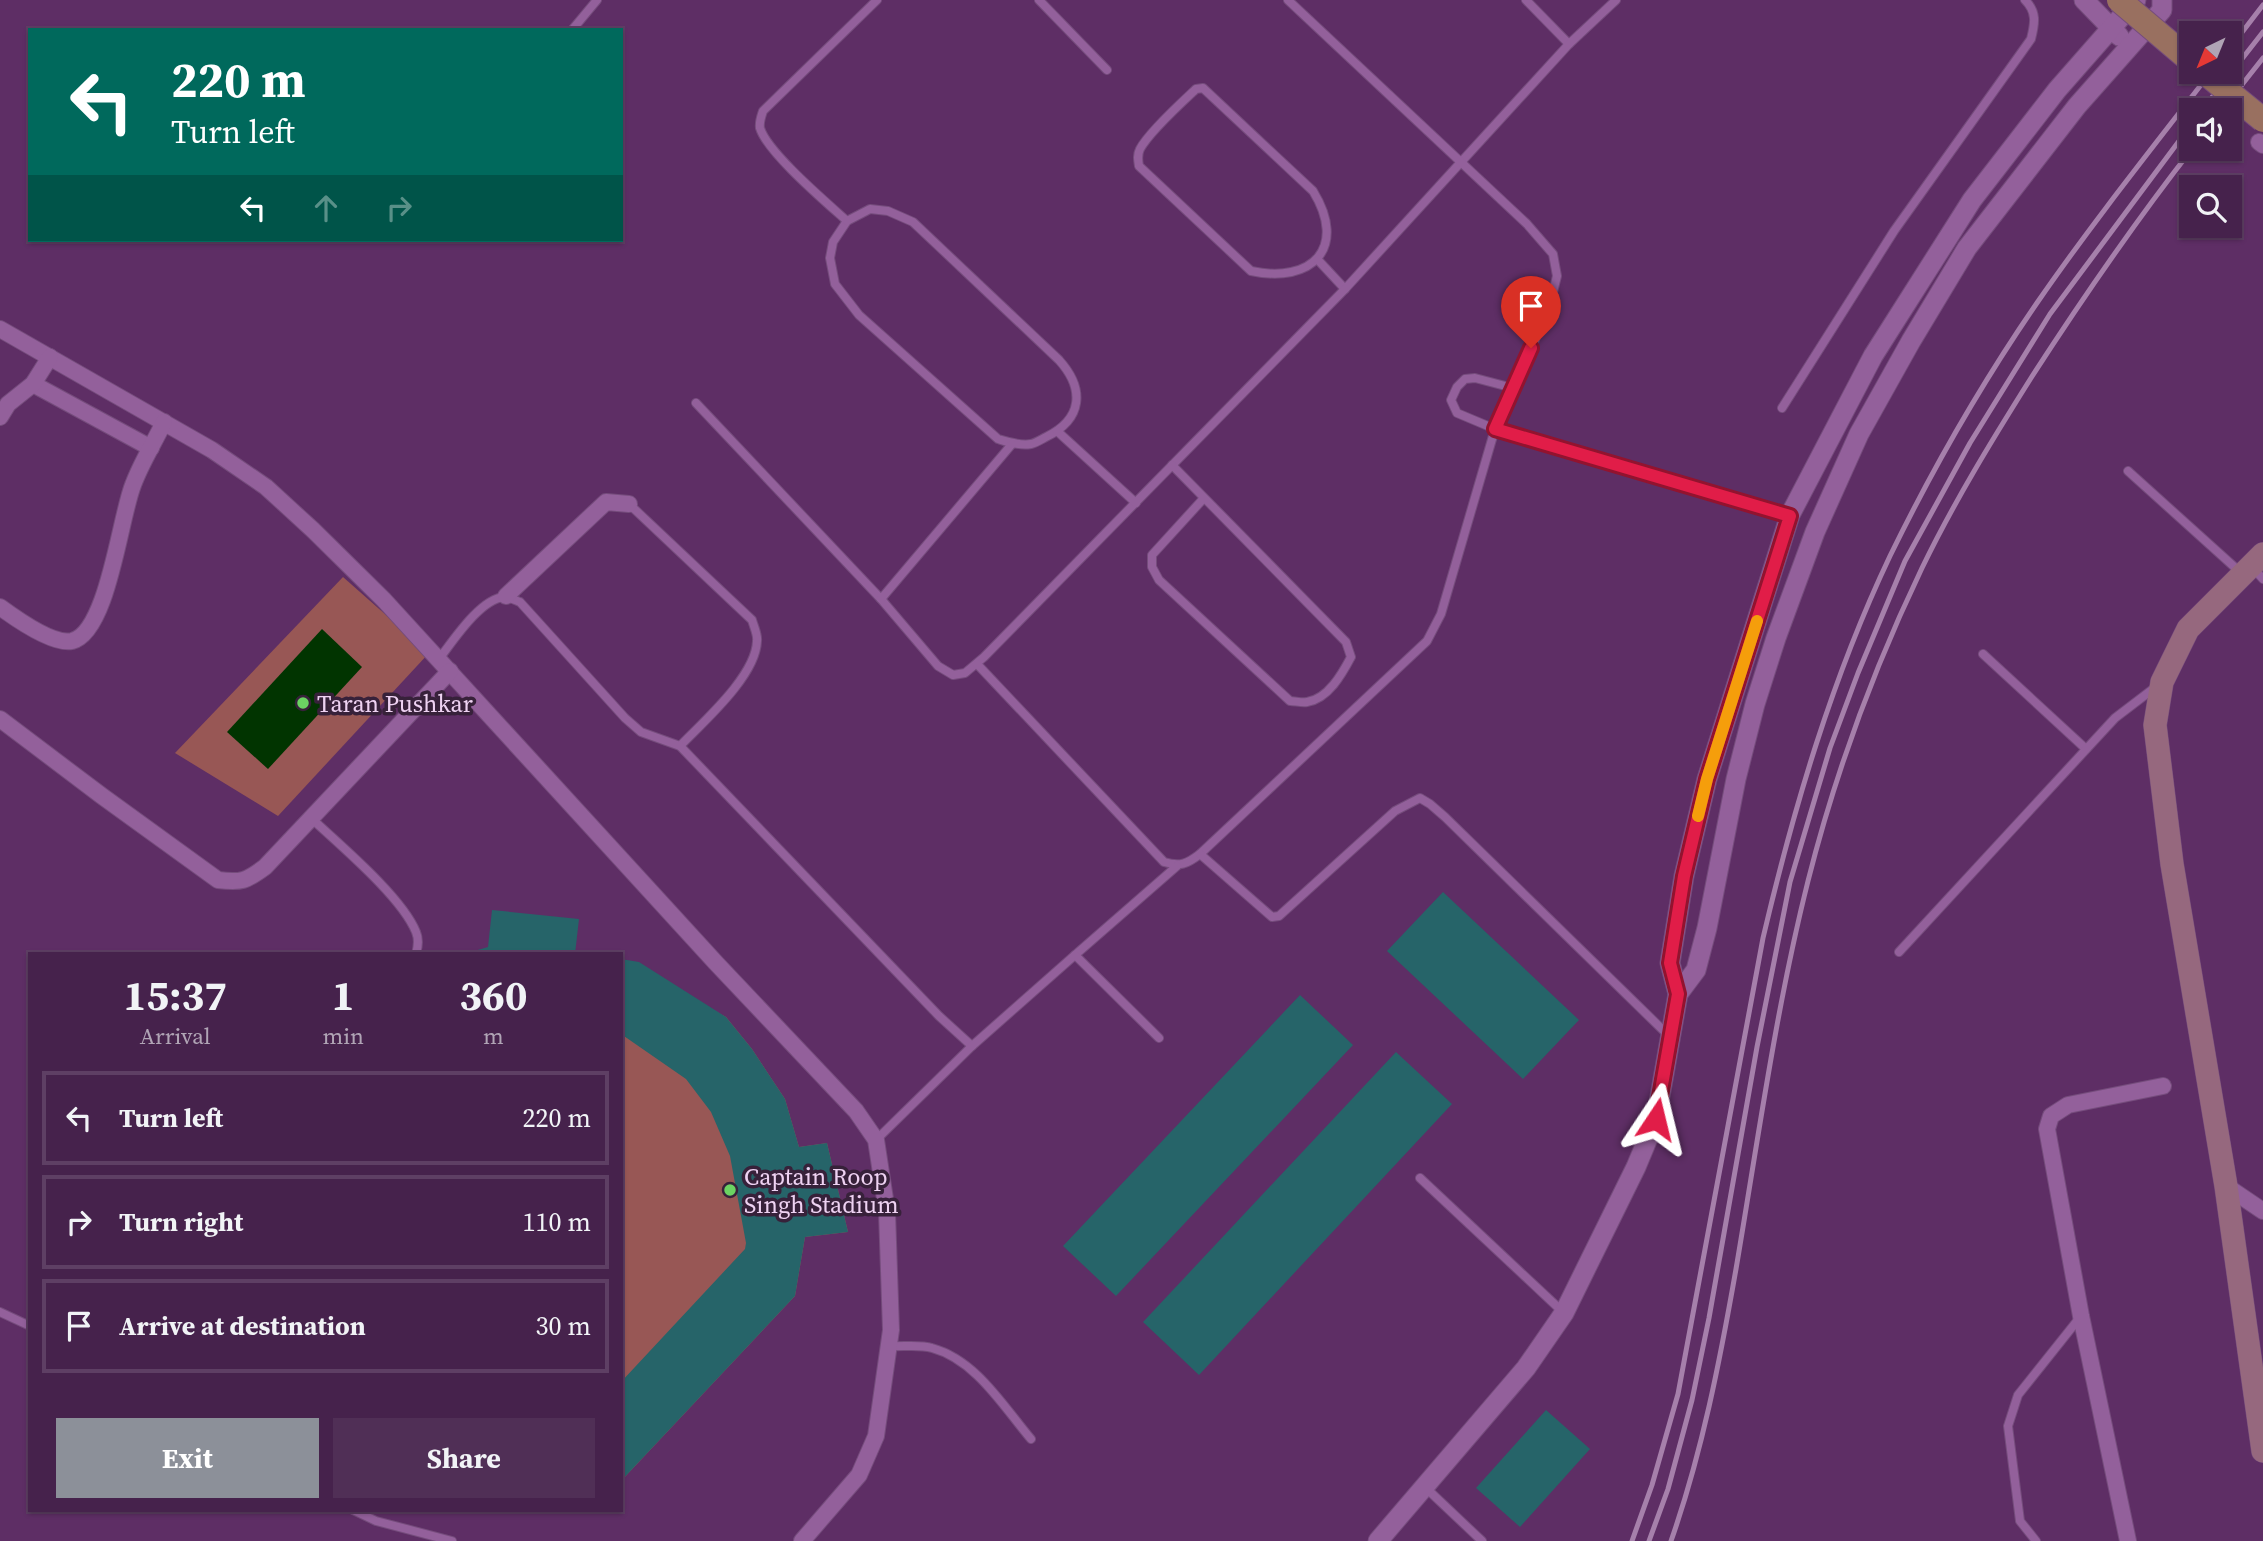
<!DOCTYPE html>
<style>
:root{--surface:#46224c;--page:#502f56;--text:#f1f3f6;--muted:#b0a4b5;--line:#5e3f64;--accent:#8c9099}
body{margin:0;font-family:"Source Serif 4",serif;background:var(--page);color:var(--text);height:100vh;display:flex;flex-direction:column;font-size:26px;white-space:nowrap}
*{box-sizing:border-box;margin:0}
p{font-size:23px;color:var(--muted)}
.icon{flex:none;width:38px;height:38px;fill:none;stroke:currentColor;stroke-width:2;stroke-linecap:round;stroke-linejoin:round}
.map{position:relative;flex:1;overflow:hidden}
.panel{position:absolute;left:28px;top:952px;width:595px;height:560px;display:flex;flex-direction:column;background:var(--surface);border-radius:0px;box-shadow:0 2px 5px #0004,0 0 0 2px var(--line)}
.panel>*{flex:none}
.hud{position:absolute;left:28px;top:28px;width:595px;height:214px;border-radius:0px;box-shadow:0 2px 5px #0004,0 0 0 2px var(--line);background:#00695c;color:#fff;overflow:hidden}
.needle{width:46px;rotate:223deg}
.tools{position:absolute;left:2179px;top:21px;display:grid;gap:14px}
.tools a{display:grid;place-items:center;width:63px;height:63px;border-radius:0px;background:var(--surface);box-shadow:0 2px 5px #0004,0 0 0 2px var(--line);font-size:35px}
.pin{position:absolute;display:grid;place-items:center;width:60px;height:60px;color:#fff;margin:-72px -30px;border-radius:50% 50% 50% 0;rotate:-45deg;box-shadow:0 0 7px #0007}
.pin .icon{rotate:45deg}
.me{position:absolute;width:77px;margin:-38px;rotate:10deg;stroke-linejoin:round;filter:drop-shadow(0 0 5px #0008)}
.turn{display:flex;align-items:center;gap:24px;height:147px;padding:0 28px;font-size:32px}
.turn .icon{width:91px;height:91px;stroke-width:2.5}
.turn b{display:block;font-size:49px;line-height:60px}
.lanes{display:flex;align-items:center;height:66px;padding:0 28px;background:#0003;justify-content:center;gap:35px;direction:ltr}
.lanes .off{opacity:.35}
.eta{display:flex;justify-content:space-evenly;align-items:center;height:119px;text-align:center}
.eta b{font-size:42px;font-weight:700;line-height:49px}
.button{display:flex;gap:14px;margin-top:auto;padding:14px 28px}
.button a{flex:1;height:80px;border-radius:0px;background:var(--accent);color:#fff;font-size:28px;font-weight:700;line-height:80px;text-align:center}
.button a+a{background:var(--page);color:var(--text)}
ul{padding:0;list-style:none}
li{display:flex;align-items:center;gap:21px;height:94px;margin:0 14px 10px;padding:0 14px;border:4px solid var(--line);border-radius:0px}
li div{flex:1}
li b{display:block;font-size:26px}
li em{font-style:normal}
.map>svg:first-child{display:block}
.green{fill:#985755}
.water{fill:#013400}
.building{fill:#266469}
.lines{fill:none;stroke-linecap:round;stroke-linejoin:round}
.service-casing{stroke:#754c7c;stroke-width:10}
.minor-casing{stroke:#754c7c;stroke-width:18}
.tertiary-casing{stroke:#754c7c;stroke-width:21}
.secondary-casing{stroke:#754c7c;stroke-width:24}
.service{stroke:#93609b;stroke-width:8}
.minor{stroke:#93609b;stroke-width:16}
.tertiary{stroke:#93609b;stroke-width:19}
.secondary{stroke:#96687e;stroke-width:23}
.rail{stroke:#a680ab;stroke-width:5}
.primary-bridge-casing{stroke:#754c7c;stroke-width:26;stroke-linecap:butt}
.primary-bridge{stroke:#997060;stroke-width:24}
.route-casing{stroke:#92132f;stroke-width:18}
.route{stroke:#e11d48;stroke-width:12}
.slow{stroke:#f59e0b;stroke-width:12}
.poi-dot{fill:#6bd362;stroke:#37213a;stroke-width:2.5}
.labels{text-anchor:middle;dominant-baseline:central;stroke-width:7;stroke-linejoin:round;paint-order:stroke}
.poi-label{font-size:24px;fill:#eed2f2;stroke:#37213a;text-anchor:start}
</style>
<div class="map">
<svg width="2263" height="1541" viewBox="0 0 2263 1541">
<rect width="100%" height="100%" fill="#5e2e65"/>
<g class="green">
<path d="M343,577L429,653L278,816L175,753Z"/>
<path d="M621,959L726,1017L752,1049L785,1099L799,1147L827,1143L848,1232L805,1237L795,1296L621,1481Z"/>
</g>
<path class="water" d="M322,629L362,667L268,769L227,732Z"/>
<g class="building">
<path d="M1443,892L1579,1020L1523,1079L1387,951Z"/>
<path d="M492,910L579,919L575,954H464L488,947Z"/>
<path d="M621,959L639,962L726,1017L752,1049L785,1099L799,1147L827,1143L848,1232L805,1237L795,1296L621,1481V1382L745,1249L746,1243L730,1156L711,1112L686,1079L621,1034Z"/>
<path d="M1300,995L1353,1045L1116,1296L1063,1246Z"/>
<path d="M1396,1052L1452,1104L1199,1375L1143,1322Z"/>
<path d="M1546,1410L1590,1449L1520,1527L1476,1488Z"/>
</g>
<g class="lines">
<defs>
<g id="service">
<path d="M1039,0L1107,70"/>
<path d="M1526,0L1569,44"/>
<path d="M572,30L597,0"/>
<path d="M1203,88L1313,191C1348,248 1312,284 1251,271L1139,166C1138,160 1137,155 1140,149C1149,132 1181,103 1196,89Z"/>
<path d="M870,209L888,211L913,222L1059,360C1085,389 1083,419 1046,437C1042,439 1036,443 1031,444C1020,446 1008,442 998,439L859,315L835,284L830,258L833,242L847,221Z"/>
<path d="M847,221C826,202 767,152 760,128C759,122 761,117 763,111L877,0"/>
<path d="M1318,260L1345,289"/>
<path d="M1513,388L1475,378L1465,379L1457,387L1451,400L1457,413L1495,429L1790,515"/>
<path d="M696,403L881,599L938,666L953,675L965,673L984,657L1345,289L1569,44L1616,0"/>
<path d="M1782,408L1894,231L2031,39C2035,23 2037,12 2025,0"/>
<path d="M1057,431L1136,503"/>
<path d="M1172,465L1346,642L1351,657C1342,674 1328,699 1307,702C1302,703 1295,701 1290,701L1159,580L1152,567V555L1204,498"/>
<path d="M2128,471L2240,572"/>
<path d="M629,504L752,620C754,627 758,635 757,641C756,676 703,722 680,746"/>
<path d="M2253,568L2263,579"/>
<path d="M881,599L1012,444"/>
<path d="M1983,654L2086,749"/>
<path d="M439,659C453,641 480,599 504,597C509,597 515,600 520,602L625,718L641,732L680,746L939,1016L972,1046"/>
<path d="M977,664L1164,862C1180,867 1187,864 1200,854L1427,641L1441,614L1495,429L1549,308L1557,276L1553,254L1527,224L1288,0"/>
<path d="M311,818C340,845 402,897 416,932C419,939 418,947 416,954"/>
<path d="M1200,854L1272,917L1279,916L1395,811L1420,798L1430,804L1445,817L1668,1035"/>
<path d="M1899,952L2115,718L2157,686"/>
<path d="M1075,955L1177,866"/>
<path d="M876,1140L972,1046L1075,955L1159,1038"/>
<path d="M1420,1178L1564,1313"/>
<path d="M0,1312L30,1326"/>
<path d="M889,1346C902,1347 919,1344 932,1348C976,1360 1003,1406 1031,1439"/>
<path d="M1426,1488L1482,1541"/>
<path d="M353,1510L376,1521L452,1541"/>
<path d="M2036,1541L2020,1521L2008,1426L2018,1395L2081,1316"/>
</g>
<g id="minor">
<path d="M2259,142L2263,145"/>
<path d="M0,329L212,450L266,487L313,530L384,600L716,963L856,1111L876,1140L887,1212L891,1330L876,1436L859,1475L802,1541"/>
<path d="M33,384L151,448"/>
<path d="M0,417L8,404L33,384L50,357"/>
<path d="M506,596L606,502L629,504"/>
<path d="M0,607C15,618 53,645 72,641C108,632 120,517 133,485C141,463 154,443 164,422"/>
<path d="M0,719L102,796L218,880C242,883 246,881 265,867L450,671"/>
<path d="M2226,1186L2263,1211"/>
<path d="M2128,1541L2081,1316L2047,1129L2051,1116L2068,1105L2163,1086"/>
</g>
<g id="tertiary">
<path d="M2084,0L2119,36"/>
<path d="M1678,994L1670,963L1684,876L1707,779L1790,515L1873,356L1972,200L2057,90L2136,0"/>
<path d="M1378,1541L1526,1368L1564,1313L1636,1167L1656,1119L1678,994L1696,970L1707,928L1736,779L1755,704L1776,638L1815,532L1859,434L1911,341L1967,248L2077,106L2162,10V0"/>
</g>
<path id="secondary" d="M2263,554L2188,629L2162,682L2155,725L2172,864L2226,1186L2263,1451"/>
</defs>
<use href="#service" class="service-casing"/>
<use href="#minor" class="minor-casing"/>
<use href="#tertiary" class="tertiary-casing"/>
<use href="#secondary" class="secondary-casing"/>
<use href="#service" class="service"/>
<use href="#minor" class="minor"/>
<use href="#tertiary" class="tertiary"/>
<use href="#secondary" class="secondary"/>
<g class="rail">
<path d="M2230,48L2263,5"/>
<path d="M2202,110L2263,32"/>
<path d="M2222,110L2263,58"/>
<path d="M1632,1541L1652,1485L1678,1394L1763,938C1794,807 1832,678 1890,556C1933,468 1983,381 2039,300C2093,222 2153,147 2211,72"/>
<path d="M1649,1541L1668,1489L1692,1400L1709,1318L1757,1047L1790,882L1830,748L1858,673L1905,561L1970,443L2050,314L2191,125"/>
<path d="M1671,1541C1702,1453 1720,1360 1736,1269C1758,1140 1776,1008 1808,881C1835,774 1874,668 1922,568C1954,502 1992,440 2031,378C2082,299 2135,222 2192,149"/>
</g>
<defs>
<g id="primary-bridge">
<path d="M2119,0L2191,61"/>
<path d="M2204,72L2263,120"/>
</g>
</defs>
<use href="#primary-bridge" class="primary-bridge-casing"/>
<use href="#primary-bridge" class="primary-bridge"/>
</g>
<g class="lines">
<defs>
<path id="route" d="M1531,348L1495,429L1790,516L1707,779L1684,876L1670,963L1678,994L1656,1119"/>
</defs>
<use href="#route" class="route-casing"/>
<use href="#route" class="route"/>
<path class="slow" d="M1698,816L1707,779L1757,621"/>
</g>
<g class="poi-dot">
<circle cx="303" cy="703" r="7"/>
<circle cx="730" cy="1190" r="7"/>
</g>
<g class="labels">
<g class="poi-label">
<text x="317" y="703">Taran Pushkar</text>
<text x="744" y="1176">Captain Roop<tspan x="744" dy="28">Singh Stadium</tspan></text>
</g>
</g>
</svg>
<div class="tools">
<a><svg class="needle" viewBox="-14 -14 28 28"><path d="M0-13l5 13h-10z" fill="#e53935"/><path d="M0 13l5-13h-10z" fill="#b0a4b5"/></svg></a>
<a><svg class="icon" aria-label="sound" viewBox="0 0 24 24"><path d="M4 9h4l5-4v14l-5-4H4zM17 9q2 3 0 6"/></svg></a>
<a><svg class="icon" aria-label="search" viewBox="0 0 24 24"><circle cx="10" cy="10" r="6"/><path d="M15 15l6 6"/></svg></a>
</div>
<div class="pin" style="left:1531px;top:348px;background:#d93025"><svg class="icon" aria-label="arrive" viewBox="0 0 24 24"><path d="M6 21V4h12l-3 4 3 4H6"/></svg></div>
<svg class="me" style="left:1656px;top:1119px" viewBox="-20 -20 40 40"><path d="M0-17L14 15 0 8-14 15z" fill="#e11d48" stroke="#fff" stroke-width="4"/></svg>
<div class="hud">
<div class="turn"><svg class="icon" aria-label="left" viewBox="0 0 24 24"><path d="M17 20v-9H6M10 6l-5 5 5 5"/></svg><div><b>220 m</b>Turn left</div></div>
<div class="lanes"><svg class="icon" aria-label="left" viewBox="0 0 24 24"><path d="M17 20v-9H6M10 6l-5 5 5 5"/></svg><svg class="icon off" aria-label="ahead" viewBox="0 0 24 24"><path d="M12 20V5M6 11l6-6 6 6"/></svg><svg class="icon off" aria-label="right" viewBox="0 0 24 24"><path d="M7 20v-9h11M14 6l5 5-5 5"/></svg></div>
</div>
<section class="panel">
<div class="eta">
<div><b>15:37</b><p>Arrival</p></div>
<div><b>1</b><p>min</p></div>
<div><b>360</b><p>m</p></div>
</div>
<ul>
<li><svg class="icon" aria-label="left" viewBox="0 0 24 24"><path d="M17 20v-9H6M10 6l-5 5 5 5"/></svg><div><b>Turn left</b></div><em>220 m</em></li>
<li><svg class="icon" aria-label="right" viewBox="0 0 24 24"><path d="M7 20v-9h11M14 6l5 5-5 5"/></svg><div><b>Turn right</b></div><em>110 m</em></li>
<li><svg class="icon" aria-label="arrive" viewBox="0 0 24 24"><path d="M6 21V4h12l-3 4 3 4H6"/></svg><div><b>Arrive at destination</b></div><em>30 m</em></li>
</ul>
<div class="button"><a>Exit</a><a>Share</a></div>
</section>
</div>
